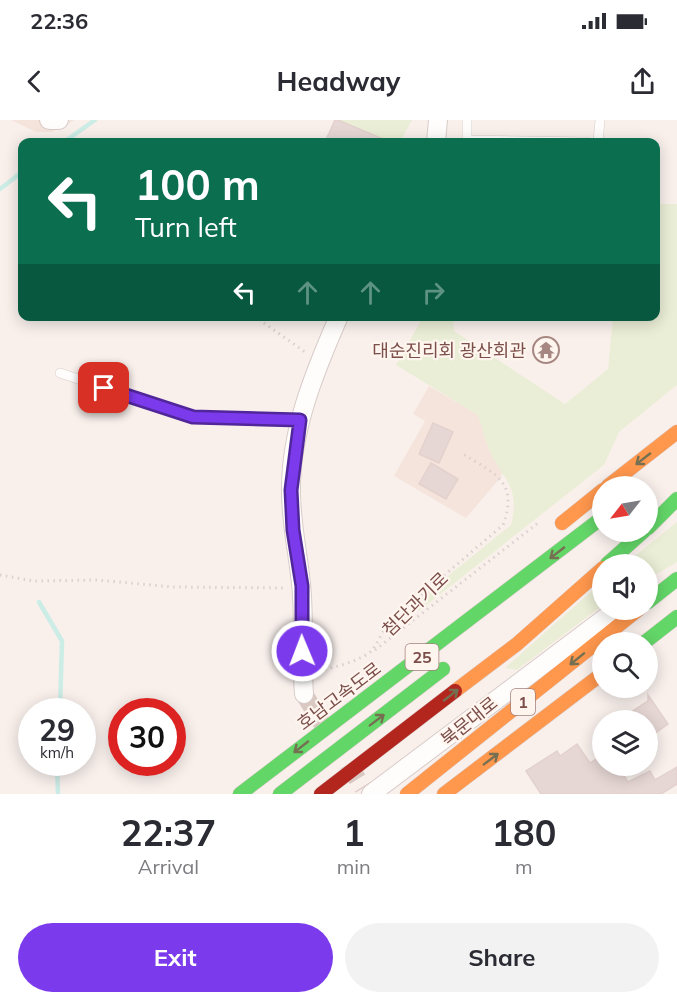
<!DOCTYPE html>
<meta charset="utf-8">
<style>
:root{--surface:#fff;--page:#f2f2f3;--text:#2b2b33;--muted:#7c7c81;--accent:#7c3aed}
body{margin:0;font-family:Mulish,"Noto Sans KR",sans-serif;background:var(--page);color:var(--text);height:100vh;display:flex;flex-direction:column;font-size:22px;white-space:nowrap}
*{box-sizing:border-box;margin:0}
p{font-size:20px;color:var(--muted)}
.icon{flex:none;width:33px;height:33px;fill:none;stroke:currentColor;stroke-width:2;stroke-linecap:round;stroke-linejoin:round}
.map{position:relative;height:674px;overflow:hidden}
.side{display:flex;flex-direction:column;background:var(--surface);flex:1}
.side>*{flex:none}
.top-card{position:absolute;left:18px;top:18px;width:642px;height:183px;border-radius:12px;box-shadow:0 3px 15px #0003;background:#0b6e4f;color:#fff;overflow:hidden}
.needle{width:39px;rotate:239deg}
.buttons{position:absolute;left:592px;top:356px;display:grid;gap:12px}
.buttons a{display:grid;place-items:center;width:66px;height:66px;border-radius:50%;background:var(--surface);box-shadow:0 3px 15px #0003;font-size:30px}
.speed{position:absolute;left:18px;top:578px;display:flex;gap:12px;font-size:30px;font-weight:700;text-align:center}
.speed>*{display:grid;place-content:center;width:78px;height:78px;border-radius:50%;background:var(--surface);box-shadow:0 3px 15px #0003;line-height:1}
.speed small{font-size:15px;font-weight:400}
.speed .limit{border:9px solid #d22;background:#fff;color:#111}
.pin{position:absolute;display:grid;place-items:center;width:51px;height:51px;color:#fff;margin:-26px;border-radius:12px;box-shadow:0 3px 9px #0006}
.me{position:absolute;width:66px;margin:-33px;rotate:359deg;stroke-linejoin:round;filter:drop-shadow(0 0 4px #0008)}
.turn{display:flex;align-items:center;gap:21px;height:126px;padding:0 18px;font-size:27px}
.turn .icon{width:78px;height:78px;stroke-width:2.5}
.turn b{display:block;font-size:42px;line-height:51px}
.lanes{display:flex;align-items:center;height:57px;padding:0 18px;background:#0003;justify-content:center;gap:30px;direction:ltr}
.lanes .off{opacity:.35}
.eta{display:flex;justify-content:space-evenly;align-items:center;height:102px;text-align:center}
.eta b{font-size:36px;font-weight:700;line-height:42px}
.button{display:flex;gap:12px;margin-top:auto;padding:12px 18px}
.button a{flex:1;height:69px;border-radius:36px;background:var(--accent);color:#fff;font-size:24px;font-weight:700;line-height:69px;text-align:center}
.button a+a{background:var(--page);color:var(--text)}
.status{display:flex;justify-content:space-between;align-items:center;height:42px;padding:0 30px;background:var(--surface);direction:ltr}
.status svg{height:16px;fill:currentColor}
header{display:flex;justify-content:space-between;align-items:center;height:78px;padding:0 18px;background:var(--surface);font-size:27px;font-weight:700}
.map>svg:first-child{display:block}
.residential{fill:#f5e4dc}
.green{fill:#ebeed6}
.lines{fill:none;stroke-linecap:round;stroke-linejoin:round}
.stream{stroke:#ccece6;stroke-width:4.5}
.building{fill:#e6d7d4;stroke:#e3d1ce;stroke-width:1.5}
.street-tunnel{stroke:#dac8c3;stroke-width:18;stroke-dasharray:18 9;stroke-linecap:butt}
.lane-casing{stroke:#d8ccc8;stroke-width:10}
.street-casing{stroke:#d8ccc8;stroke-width:20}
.fast-casing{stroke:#daccc9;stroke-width:15}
.slow-casing{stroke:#daccc9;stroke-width:15}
.jam-casing{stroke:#daccc9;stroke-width:15}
.path{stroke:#dcd0ce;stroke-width:3;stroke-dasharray:1.5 4.5;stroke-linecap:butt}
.lane{stroke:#fefdfc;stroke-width:9}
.street{stroke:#fefdfc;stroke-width:18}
.fast{stroke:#63d668;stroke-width:14}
.slow{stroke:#ff974d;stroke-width:14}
.jam{stroke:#b3261e;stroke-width:14}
.oneway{stroke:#757051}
.route-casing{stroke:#51269a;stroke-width:15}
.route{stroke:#7c3aed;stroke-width:10}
.labels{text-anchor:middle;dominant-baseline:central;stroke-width:4.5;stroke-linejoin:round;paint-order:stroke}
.shield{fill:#fff5ef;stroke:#a3807b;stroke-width:1.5}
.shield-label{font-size:16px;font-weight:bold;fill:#7b4e49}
.poi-label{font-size:18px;fill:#7b4e49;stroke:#fff5ef;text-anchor:end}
.street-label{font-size:18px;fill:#7b4e49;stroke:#fff5ef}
</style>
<div class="status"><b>22:36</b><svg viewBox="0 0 49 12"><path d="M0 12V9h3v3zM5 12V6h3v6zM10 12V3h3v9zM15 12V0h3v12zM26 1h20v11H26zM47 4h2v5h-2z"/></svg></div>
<header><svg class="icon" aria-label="back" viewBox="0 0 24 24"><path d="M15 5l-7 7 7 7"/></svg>Headway<svg class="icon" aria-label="share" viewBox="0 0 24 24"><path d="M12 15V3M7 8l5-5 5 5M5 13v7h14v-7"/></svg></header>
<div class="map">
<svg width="677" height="674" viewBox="0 0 677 674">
<rect width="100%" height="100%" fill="#f9f0ec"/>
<g class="residential">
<path d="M11,0H75L52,12H36Z"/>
<path d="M429,266L513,315L501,357L466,398L394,356L425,301L413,294Z"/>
</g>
<g class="green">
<path d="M338,0H412L400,22H390Z"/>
<path d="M656,84H677V265L619,312L604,345L419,491L413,486L422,477L511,405C521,364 502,361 488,327C484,317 482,306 478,295L396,245L423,197H453L454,211L565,284L608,249L613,197L656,196Z"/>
<path d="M677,402V442L648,459V444H625Z"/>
<path d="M603,461V485L517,550L505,548Z"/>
</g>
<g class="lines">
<g class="stream">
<path d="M64,22L95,0"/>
<path d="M0,69L22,52"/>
<path d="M39,482L62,521L60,591"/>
<path d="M57,642L58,674"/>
</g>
</g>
<g class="building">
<path d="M335,0H338L390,22H325Z"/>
<path d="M433,303L453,312L439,343L419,334Z"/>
<path d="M431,343L458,359L446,379L419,364Z"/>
<path d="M648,575L668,604L648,618V600H619L648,581Z"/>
<path d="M577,624L590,643L603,635V645H617L628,662L650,651L655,660L677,647V664L661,674H541L526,651L557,631L560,636Z"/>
</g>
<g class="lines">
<g class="street-tunnel">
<path d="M304,574L330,616"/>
<path d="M348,644L363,668"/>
</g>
<defs>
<g id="lane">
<path d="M467,0V20L587,22"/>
<path d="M598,22L600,0"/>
<path d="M60,253L193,297L300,300"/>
</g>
<g id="street">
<path d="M49,0H59"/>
<path d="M436,22L438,0"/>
<path d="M304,574C301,537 305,500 301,464C298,433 291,403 291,372C290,311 315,251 339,196"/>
<path d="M371,674L617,489"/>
</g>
<g id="fast">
<path d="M648,408L677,379"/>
<path d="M607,444L644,411"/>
<path d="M648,482L677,459"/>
<path d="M645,522L677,497"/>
<path d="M240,674L603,397"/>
<path d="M280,674L443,549"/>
</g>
<g id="slow">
<path d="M608,366L677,312"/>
<path d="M562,403L603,370"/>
<path d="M455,571L517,524L603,448"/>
<path d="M407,674L639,489"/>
<path d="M444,674L603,553"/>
</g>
<path id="jam" d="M321,674L455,571"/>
</defs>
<use href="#lane" class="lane-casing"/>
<use href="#street" class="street-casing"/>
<use href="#fast" class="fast-casing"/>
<use href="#slow" class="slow-casing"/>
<use href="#jam" class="jam-casing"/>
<g class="path">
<path d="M254,196L305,232"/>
<path d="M0,455L34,461L97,460L173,467L285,468"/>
<path d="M375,530L538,403"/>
<path d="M319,550C332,549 366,539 373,529C380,519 383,509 392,500L503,405C519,362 495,354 463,334"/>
</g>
<use href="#lane" class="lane"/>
<use href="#street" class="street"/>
<use href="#fast" class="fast"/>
<use href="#slow" class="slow"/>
<use href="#jam" class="jam"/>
</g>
<defs><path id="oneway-shaft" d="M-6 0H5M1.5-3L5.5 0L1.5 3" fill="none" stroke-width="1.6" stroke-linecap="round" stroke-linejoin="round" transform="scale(1.5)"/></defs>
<g class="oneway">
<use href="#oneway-shaft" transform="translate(643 339) rotate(142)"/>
<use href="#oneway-shaft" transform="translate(557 433) rotate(142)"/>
<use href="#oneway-shaft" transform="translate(577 539) rotate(141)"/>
<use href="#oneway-shaft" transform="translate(451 575) rotate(-38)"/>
<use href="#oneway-shaft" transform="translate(377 600) rotate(-37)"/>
<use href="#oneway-shaft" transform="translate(301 627) rotate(142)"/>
<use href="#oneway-shaft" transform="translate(491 639) rotate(-37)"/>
</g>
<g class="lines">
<defs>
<path id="route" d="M104,268L193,297L300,300L291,370L293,410L302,466V531"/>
</defs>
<use href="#route" class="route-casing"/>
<use href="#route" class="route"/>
</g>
<defs>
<symbol id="temple-ring" viewBox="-11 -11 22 22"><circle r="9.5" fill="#fff5ef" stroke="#a78782" stroke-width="1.5"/><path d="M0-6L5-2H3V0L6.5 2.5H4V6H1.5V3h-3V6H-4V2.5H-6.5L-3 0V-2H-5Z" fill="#a78782"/></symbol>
</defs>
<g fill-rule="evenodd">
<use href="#temple-ring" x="531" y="215" width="30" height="30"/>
</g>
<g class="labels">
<g class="shield">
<rect x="405.5" y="524" width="33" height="26" rx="4.5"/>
<rect x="511" y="569" width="24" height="26" rx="4.5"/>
</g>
<g class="shield-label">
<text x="422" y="537">25</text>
<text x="523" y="582">1</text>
</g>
<g class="poi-label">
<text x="526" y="230">대순진리회 광산회관</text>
</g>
<g class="street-label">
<text transform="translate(415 484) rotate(-44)">첨단과기로</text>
<text transform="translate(339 576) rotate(-37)">호남고속도로</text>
<text transform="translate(469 601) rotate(-39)">북문대로</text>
</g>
</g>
</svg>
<div class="buttons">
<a><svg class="needle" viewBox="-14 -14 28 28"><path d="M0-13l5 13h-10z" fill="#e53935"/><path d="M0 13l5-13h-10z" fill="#7c7c81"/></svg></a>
<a><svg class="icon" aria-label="sound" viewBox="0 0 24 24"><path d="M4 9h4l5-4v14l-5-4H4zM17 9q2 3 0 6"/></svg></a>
<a><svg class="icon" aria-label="search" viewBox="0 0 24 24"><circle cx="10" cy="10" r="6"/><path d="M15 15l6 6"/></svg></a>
<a><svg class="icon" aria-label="layers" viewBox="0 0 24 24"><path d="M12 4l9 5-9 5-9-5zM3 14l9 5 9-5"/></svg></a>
</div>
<div class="speed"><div>29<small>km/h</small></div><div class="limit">30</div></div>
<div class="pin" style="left:104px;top:268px;background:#d93025"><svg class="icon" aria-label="arrive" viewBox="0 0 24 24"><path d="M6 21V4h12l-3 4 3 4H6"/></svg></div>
<svg class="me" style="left:302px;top:531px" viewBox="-20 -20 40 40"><circle r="17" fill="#7c3aed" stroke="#fff" stroke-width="3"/><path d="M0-11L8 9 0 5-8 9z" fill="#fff"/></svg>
<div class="top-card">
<div class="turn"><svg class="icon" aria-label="left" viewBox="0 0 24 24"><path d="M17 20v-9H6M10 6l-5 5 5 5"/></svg><div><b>100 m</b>Turn left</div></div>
<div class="lanes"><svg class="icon" aria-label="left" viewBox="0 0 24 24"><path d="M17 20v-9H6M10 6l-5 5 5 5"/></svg><svg class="icon off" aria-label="ahead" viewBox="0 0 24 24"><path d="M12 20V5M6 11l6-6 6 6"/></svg><svg class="icon off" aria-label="ahead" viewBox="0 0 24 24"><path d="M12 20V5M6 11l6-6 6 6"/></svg><svg class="icon off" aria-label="right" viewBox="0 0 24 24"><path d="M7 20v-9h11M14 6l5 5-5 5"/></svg></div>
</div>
</div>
<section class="side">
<div class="eta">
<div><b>22:37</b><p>Arrival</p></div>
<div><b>1</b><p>min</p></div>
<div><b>180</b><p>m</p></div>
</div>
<div class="button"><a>Exit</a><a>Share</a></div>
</section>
